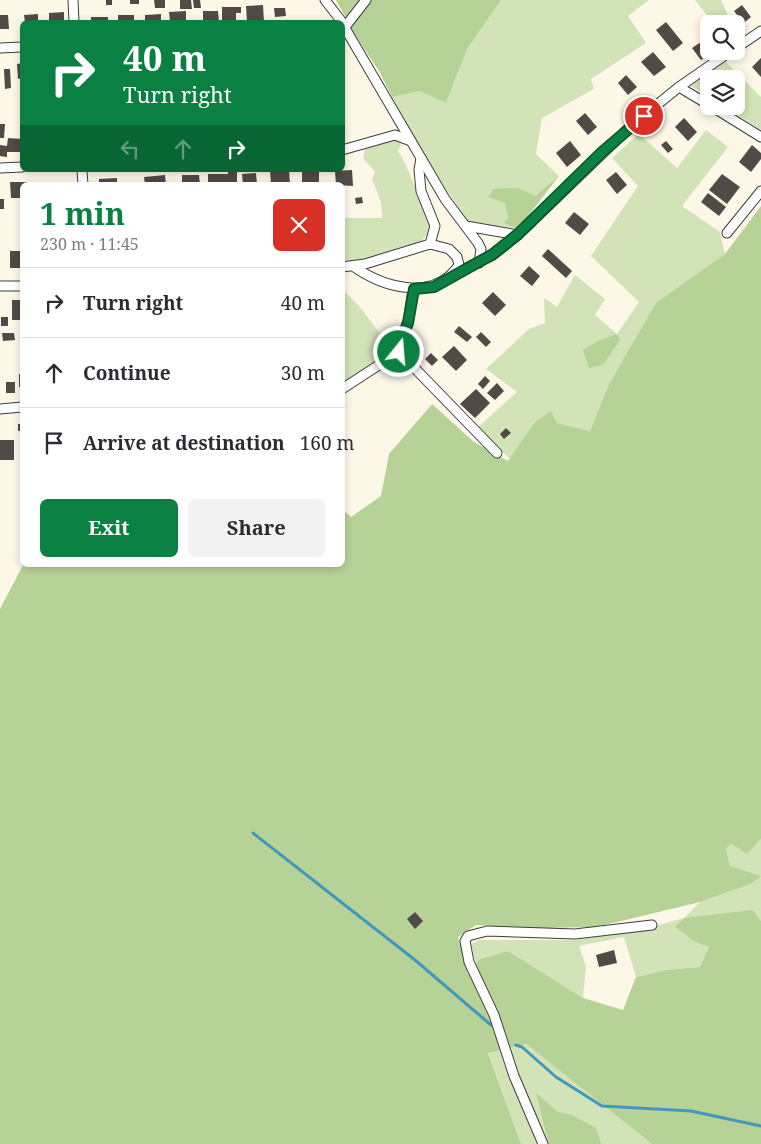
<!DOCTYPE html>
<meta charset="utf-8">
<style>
:root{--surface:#fff;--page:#f2f2f3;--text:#2b2b33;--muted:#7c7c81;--line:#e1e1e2;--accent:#0b8043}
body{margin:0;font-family:"Noto Serif",serif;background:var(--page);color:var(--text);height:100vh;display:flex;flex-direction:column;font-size:19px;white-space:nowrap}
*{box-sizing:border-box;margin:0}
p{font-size:16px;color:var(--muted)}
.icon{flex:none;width:28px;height:28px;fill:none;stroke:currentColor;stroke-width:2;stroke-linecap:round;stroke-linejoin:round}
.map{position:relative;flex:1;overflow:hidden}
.details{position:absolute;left:20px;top:182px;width:325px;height:385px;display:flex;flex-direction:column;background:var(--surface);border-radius:8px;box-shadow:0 2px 8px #0003}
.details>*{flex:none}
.top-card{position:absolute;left:20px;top:20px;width:325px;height:152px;border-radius:8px;box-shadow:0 2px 8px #0003;background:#0b8043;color:#fff;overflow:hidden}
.tools{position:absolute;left:700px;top:15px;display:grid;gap:10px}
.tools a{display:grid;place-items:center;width:45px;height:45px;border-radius:8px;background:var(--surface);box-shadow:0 2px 8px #0003;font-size:25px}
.pin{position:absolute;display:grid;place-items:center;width:42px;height:42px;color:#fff;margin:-21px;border:2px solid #fff;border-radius:50%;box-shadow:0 1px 5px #0007}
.me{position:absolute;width:55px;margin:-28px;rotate:17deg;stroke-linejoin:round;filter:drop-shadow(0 0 4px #0008)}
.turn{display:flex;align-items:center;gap:18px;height:105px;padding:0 20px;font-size:22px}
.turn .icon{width:65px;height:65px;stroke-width:2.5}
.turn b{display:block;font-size:35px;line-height:42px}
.lanes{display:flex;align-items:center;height:48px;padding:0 20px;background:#0003;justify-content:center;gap:25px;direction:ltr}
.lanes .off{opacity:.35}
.round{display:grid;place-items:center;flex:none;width:52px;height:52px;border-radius:8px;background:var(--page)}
.overview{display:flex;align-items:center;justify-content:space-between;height:85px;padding:0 20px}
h1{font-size:30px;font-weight:700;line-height:38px;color:var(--accent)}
.cta{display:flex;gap:10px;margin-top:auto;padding:10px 20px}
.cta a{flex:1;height:58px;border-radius:8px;background:var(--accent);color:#fff;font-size:20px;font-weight:700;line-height:58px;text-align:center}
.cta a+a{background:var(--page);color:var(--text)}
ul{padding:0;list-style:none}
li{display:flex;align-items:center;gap:15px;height:70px;padding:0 20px;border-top:1px solid var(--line)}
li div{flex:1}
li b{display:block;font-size:19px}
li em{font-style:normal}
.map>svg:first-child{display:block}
.green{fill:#d2e3b7}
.forest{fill:#b7d297}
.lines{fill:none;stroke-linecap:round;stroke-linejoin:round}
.stream{stroke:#4198be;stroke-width:3}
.building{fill:#514a47}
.street-casing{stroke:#3d3d3d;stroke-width:11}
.street{stroke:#fff;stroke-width:9}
.route-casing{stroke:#07532c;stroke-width:12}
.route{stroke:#0b8043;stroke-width:9}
</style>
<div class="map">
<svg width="761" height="1144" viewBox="0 0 761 1144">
<rect width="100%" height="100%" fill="#fdf7e8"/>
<g class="green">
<path d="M501,0H649L628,16L646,43L591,79L594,89L542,118L536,154L559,176L535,197H489L505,203L508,218L505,223L518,229L468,222L420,150L392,97L420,91L446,103L467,49Z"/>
<path d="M695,0H721L732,24H714Z"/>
<path d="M725,61L761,97V130L724,106H736V79H709V97L691,86Z"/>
<path d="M706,130L728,147L682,206L720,232L725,254L656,304L609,384L590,431L557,423L551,412L534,423L510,459L477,428L517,392L486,369L529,329L545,323L544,298L557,307L575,275L605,299L595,315L617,334L639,302L591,256L638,186L612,158L639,134L677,168Z"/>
<path d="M396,140L401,144L398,151C407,165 412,180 419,196C423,204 431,216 430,225C428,254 366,259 344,264L342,218H382L381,202L372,179L375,172L363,158L365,149Z"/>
<path d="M342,289L360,307L381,335L379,363L342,387Z"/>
<path d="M761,839V921L753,910L675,927L695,942L709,947L700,967L666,970L636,977L624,937L579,946L586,966L583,998L508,951L480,959L476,964L471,944L479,940H574L651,927L684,918L700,902L751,884L760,876L730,866L726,849L731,844L747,854Z"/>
<path d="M526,1044L652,1144H521L488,1052Z"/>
</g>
<g class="forest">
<path d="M336,0H362L347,20Z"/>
<path d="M369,0H501L467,49L446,103L420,91L392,97L379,71L349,26Z"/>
<path d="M559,176L518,229L504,223L508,218L505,203L488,197L494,189L518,188L535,196Z"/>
<path d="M761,206V839L747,854L731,844L726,849L730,866L761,876L751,884L700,902L596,927L538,928L476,925L458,937L468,974L480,959L508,951L583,998L623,1010L636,977L666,970L700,967L709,947L695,942L675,927L684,918L753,910L761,921V1144H652L526,1044L488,1053L521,1144H0V609L23,565H342L343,510L351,517L381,496L389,454L432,404L474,442L508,461L534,423L551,411L557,423L590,431L609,384L656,303L725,254Z"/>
<path d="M617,334L620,340L603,365L589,368L583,350L598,341Z"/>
<path d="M536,1093L558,1112L572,1115L596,1128L601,1144H549Z"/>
</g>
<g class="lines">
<g class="stream">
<path d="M253,833L415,960L491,1025"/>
<path d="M516,1045L522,1047L556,1077L602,1106L691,1111L761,1126"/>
</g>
</g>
<g class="building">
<rect x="106" y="0" width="6" height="5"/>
<rect x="130" y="0" width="9" height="4"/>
<path d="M154,0H165V8H155Z"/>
<path d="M180,0H191L192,9H180Z"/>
<path d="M193,0H200L201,8H194Z"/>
<path d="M263,5L264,22H247L246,6Z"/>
<path d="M742,5L751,17L739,27L733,20L738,16L734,11Z"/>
<path d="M222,7H241V13H236V22H222Z"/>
<path d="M274,8H285L286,16L275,17Z"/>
<path d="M186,11V22H170L169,12Z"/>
<path d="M203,11H218L219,22H203Z"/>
<path d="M64,12V22H49V13Z"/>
<path d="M38,14V22H25L24,15Z"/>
<path d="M161,14V22H145V15Z"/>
<path d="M0,15H8L9,29H0Z"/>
<rect x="118" y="15" width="16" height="7"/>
<rect x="91" y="17" width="17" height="5"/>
<path d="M666,22L683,43L673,51L656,30Z"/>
<path d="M701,42L710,54L701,60L692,48Z"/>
<path d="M653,52L666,67L654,76L641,62Z"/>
<path d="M761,58V77L752,67Z"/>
<path d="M22,63V78L18,79L17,64Z"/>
<path d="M4,69H10L11,88L5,89Z"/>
<path d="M626,75L637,87L628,95L618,83Z"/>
<path d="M585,113L597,127L588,135L576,121Z"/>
<path d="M684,118L697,132L688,141L675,127Z"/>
<path d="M0,124H5L4,138H0Z"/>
<path d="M8,138L22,139V152H7V157L0,156V145L7,146Z"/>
<path d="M570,141L581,155L567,167L556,153Z"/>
<path d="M666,141L673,149L668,153L661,145Z"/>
<path d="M752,145L761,153V159L751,172L739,162Z"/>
<path d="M228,170H237V182H228V185H208V174H228Z"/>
<path d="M270,170H289L290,184L271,185Z"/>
<path d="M302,170H319V182L302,183Z"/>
<path d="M352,170L353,186L336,185L335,171Z"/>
<path d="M616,172L627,185L617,194L606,180Z"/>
<path d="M256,173L257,185H243L242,174Z"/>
<path d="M722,174L740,187L727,204L709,190Z"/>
<path d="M165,175L166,185H145L144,177Z"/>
<path d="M182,175H199L200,185H182Z"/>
<path d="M117,178V185H99V179Z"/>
<path d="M10,182H28V185H22V198H11Z"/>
<path d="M708,193L726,207L719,216L701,202Z"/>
<path d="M362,197L363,203L356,204L355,198Z"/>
<rect x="0" y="199" width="4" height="10"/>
<path d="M574,212L589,224L580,235L565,223Z"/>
<path d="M548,249L572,271L566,278L542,256Z"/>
<rect x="10" y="251" width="12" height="17"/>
<path d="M529,266L540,276L532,286L520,276Z"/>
<path d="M493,292L506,305L495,316L482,303Z"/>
<rect x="12" y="300" width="10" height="20"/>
<rect x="1" y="317" width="7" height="9"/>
<path d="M459,326L472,337L467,342L454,332Z"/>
<path d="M481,332L491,342L486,347L476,337Z"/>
<path d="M2,333H14L15,340L3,341Z"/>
<path d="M454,346L467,360L456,371L442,357Z"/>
<path d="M431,353L438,360L432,366L425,359Z"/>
<rect x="19" y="374" width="3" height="13"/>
<path d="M485,376L490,381L483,389L478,384Z"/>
<rect x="6" y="382" width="9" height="11"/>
<path d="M497,383L504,391L495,400L487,393Z"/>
<path d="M476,389L490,403L475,418L460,404Z"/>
<rect x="18" y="424" width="4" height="7"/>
<path d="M506,428L511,433L504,439L500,434Z"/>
<rect x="0" y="440" width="14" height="20"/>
<path d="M415,912L423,921L415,929L407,919Z"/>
<path d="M614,950L617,963L599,967L596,955Z"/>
</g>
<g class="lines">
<defs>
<g id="street">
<path d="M73,0L74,22"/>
<path d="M325,0L342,22"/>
<path d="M342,23L445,199L478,243L481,249L479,263"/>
<path d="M342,27H345L366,0"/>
<path d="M0,48L22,47"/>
<path d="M736,48L761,31"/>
<path d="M679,87L709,105"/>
<path d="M711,106L761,137"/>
<path d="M342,150L395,135L411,141"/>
<path d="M421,158L419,170L421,191L435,226L430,244"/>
<path d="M0,168L22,167"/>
<path d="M82,170L83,185"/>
<path d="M466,226L518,235"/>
<path d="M727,233L761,191"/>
<path d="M342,267L365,264L430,244L449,249L457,257L459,265C434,302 384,288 353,266"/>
<path d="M450,276L493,255L518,235L632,125L679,87L731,51"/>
<path d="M0,286H22"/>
<path d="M413,289L408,323L398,345L399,352L497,453"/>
<path d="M342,389L385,361L398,345"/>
<path d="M0,409L22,407"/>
<path d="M543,1144L514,1076L494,1015L469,962L465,941L468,936L487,931L575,934L652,925"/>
</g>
</defs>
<use href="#street" class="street-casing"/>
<use href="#street" class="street"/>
</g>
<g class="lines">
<defs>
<path id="route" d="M399,352L398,345L408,323L414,289L434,287L493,254L518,234L602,152L644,116"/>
</defs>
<use href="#route" class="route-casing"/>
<use href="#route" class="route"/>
</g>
</svg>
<div class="tools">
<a><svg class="icon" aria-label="search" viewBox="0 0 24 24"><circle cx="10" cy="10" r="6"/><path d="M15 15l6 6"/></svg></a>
<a><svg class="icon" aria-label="layers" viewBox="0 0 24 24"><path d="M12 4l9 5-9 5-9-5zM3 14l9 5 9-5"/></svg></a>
</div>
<div class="pin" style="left:644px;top:116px;background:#d93025"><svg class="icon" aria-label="arrive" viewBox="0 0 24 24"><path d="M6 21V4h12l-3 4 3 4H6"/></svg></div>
<svg class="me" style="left:399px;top:352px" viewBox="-20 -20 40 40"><circle r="17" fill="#0b8043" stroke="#fff" stroke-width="3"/><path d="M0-11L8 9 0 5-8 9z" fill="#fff"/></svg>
<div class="top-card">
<div class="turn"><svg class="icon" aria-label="right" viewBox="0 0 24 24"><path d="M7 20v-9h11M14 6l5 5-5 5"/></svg><div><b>40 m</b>Turn right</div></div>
<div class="lanes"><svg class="icon off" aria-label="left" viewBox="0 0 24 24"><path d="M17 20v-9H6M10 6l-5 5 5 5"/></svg><svg class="icon off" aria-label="ahead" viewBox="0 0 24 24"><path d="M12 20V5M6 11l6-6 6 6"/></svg><svg class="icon" aria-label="right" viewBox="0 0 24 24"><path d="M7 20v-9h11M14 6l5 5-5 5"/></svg></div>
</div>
<section class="details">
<div class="overview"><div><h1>1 min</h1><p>230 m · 11:45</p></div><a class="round" style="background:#d93025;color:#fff"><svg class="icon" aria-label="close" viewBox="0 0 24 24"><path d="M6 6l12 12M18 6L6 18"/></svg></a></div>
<ul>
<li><svg class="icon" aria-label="right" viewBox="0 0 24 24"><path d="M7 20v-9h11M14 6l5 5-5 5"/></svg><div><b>Turn right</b></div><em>40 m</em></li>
<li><svg class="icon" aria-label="ahead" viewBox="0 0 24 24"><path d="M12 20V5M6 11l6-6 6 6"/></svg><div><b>Continue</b></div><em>30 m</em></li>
<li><svg class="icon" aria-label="arrive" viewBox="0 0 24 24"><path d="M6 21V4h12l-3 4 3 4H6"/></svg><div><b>Arrive at destination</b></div><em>160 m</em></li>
</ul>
<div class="cta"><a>Exit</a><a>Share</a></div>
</section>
</div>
